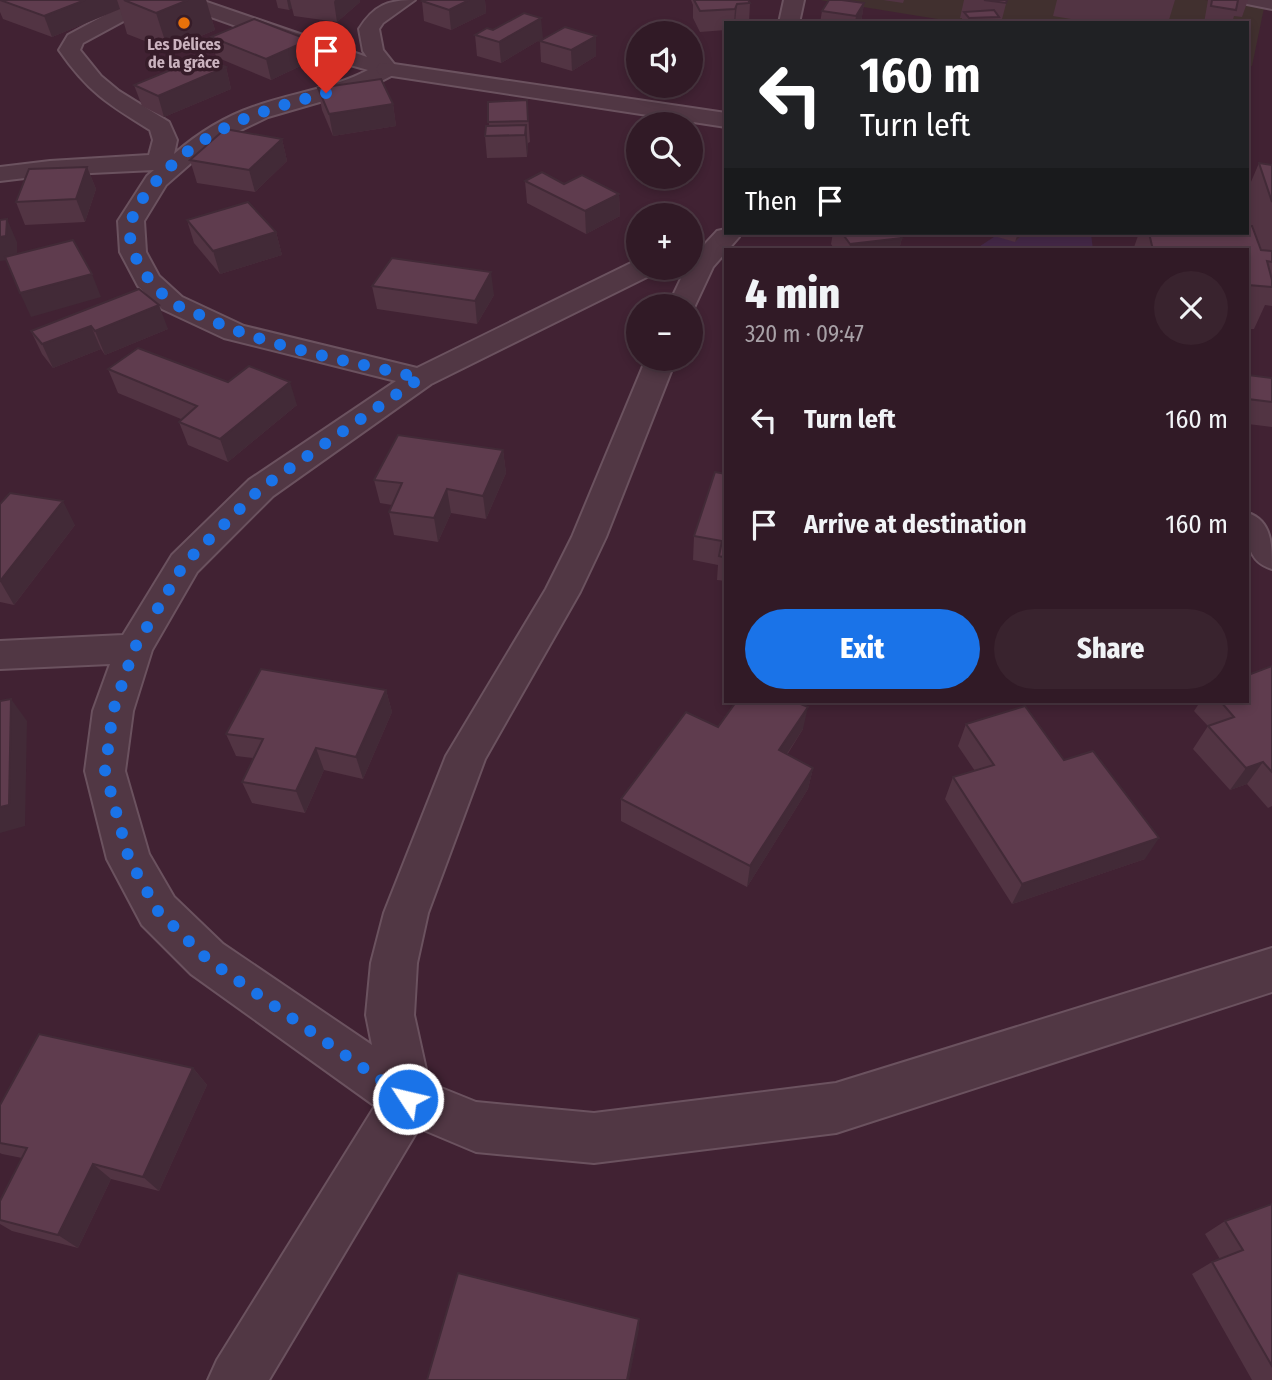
<!DOCTYPE html>
<meta charset="utf-8">
<style>
:root{--surface:#311a26;--page:#39232e;--text:#f1f3f6;--muted:#a8a1a7;--line:#4c3843;--accent:#1a73e8}
body{margin:0;font-family:"Fira Sans Condensed",sans-serif;background:var(--page);color:var(--text);height:100vh;display:flex;flex-direction:column;font-size:26px;white-space:nowrap}
*{box-sizing:border-box;margin:0}
p{font-size:23px;color:var(--muted)}
.icon{flex:none;width:38px;height:38px;fill:none;stroke:currentColor;stroke-width:2;stroke-linecap:round;stroke-linejoin:round}
.map{position:relative;flex:1;overflow:hidden}
.sheet{position:absolute;left:724px;top:248px;width:525px;height:455px;display:flex;flex-direction:column;background:var(--surface);border-radius:0px;box-shadow:0 4px 10px #0003,0 0 0 2px var(--line)}
.sheet>*{flex:none}
.guide{position:absolute;left:724px;top:21px;width:525px;height:214px;border-radius:0px;box-shadow:0 4px 10px #0003,0 0 0 2px var(--line);background:#202124;color:#fff;overflow:hidden}
.controls{position:absolute;left:626px;top:21px;display:grid;gap:14px}
.controls a{display:grid;place-items:center;width:77px;height:77px;border-radius:50%;background:var(--surface);box-shadow:0 4px 10px #0003,0 0 0 2px var(--line);font-size:35px}
.pin{position:absolute;display:grid;place-items:center;width:60px;height:60px;color:#fff;margin:-72px -30px;border-radius:50% 50% 50% 0;rotate:-45deg;box-shadow:0 0 7px #0007}
.pin .icon{rotate:45deg}
.me{position:absolute;width:77px;margin:-38px;rotate:305deg;stroke-linejoin:round;filter:drop-shadow(0 0 5px #0008)}
.turn{display:flex;align-items:center;gap:24px;height:147px;padding:0 21px;font-size:32px}
.turn .icon{width:91px;height:91px;stroke-width:2.5}
.turn b{display:block;font-size:49px;line-height:60px}
.then{display:flex;align-items:center;height:66px;padding:0 21px;background:#0003;gap:14px;font-size:26px}
.round{display:grid;place-items:center;flex:none;width:74px;height:74px;border-radius:37px;background:var(--page)}
.summary{display:flex;align-items:center;justify-content:space-between;height:119px;padding:0 21px}
h1{font-size:42px;font-weight:800;line-height:52px}
.action{display:flex;gap:14px;margin-top:auto;padding:14px 21px}
.action a{flex:1;height:80px;border-radius:42px;background:var(--accent);color:#fff;font-size:28px;font-weight:800;line-height:80px;text-align:center}
.action a+a{background:var(--page);color:var(--text)}
ul{padding:0;list-style:none}
li{display:flex;align-items:center;gap:21px;height:105px;padding:0 21px}
li div{flex:1}
li b{display:block;font-size:26px}
li em{font-style:normal}
.map>svg:first-child{display:block}
.medical{fill:#41302f}
.green{fill:#452948}
.lines{fill:none;stroke-linecap:round;stroke-linejoin:round}
.minor-casing{stroke:#6b525f;stroke-width:4}
.tertiary-casing{stroke:#6b525f;stroke-width:4}
.minor{fill:#513744;fill-rule:evenodd}
.tertiary{fill:#513744;fill-rule:evenodd}
.wall{fill:#523443}
.shaded-wall{fill:#422a37}
.building{fill:#5f3c4e;stroke:#422a37;stroke-width:2}
.route{stroke:#1a73e8;stroke-width:12;stroke-dasharray:0 21.6}
.food-dot{fill:#e8710a;stroke:#361c29;stroke-width:2.5}
.labels{text-anchor:middle;dominant-baseline:central;stroke-width:7;stroke-linejoin:round;paint-order:stroke}
.far-poi-label{font-size:16px;font-weight:bold;fill:#cbb3bf;stroke:#361c29}
</style>
<div class="map">
<svg width="1272" height="1380" viewBox="0 0 1272 1380">
<rect width="100%" height="100%" fill="#412233"/>
<path class="medical" d="M820,0H1205L1264,8L1252,66L1248,65V23H962Z"/>
<path class="green" d="M1000,233H1091L1093,250H974Z"/>
<g class="lines">
<defs>
<g id="minor">
<path d="M133,0H158L155,4L83,43L80,50L101,76L119,91L169,122L177,140L174,154C197,134 224,117 253,107C291,93 332,89 368,70L322,57L175,4L172,0H201L367,57L363,51L359,29C374,5 388,0 415,0L383,23L379,29L383,50L398,69L395,74L368,88L268,117L214,143L166,185L144,221L146,252L159,276L182,297L244,326L417,368L633,262L639,261V268H656L653,274L431,384L273,496L197,572L152,650L133,711L125,771L149,854L174,897L223,944L372,1045L366,1015L371,963L384,913L446,756L546,589L572,537L646,359H676L606,537L580,592L485,759L428,913L417,963L414,1015L429,1083L476,1102L594,1113L836,1083L1272,948V992L836,1133L594,1163L476,1152L419,1128L269,1380H208L217,1360L375,1106L191,974L142,925L107,859L85,771L93,711L110,664L0,669V641L123,635L172,555L249,480L396,381L224,338L162,309L138,286L120,252L118,221L147,176L154,170L50,175L0,181V167L50,161L149,155L153,140L150,130C108,104 88,92 59,50L68,35Z"/>
<path d="M784,0H804L799,23H779Z"/>
<path d="M1244,0H1272V9L1247,4Z"/>
<path d="M726,229V233H736L739,237L713,267L692,312L691,306H668L686,268H691L692,258L717,231Z"/>
<path d="M1248,513C1272,521 1272,545 1272,569C1245,561 1247,537 1248,513Z"/>
</g>
<path id="tertiary" d="M387,63L726,113V127L379,74L376,69L379,64Z"/>
</defs>
<use href="#minor" class="minor-casing"/>
<use href="#tertiary" class="tertiary-casing"/>
<use href="#minor" class="minor"/>
<use href="#tertiary" class="tertiary"/>
</g>
<g class="wall">
<path d="M0,0H206L215,30L168,50L127,34L120,9L52,37L3,19L0,12Z"/>
<path d="M276,0H360V2L337,22L294,16L292,8L289,10L278,8Z"/>
<path d="M424,0H485L486,13L451,30L424,21L422,1Z"/>
<path d="M691,0H748L750,3L749,23H726V30L700,32L693,18V5Z"/>
<path d="M883,0H904L903,3Z"/>
<path d="M964,0H1007L1001,23H962V18H960Z"/>
<path d="M1057,0H1175L1168,23H1083V21L1053,16Z"/>
<path d="M1208,0H1248L1242,17L1234,16L1232,23H1204Z"/>
<path d="M864,3L861,23H820L822,11Z"/>
<path d="M493,30L543,38L501,63L477,56L475,35Z"/>
<path d="M211,37L309,40L313,60L271,80L216,57Z"/>
<path d="M540,41L596,56L572,71L541,62Z"/>
<path d="M226,67L231,89L164,117L142,106L134,85Z"/>
<path d="M318,88L393,104L396,126L333,136L322,110Z"/>
<path d="M527,100L530,142L528,143L527,157L487,158L485,136L489,126L488,102Z"/>
<path d="M282,139L287,161L255,192L197,183L190,160Z"/>
<path d="M1259,163L1272,165V306L1265,305L1254,329H1248V250H1133L1139,233H1248V189Z"/>
<path d="M87,167L96,189L85,222L25,225L16,202Z"/>
<path d="M525,181L564,184L619,194L620,216L586,234L527,203Z"/>
<path d="M187,220L276,232L282,255L220,274L194,243Z"/>
<path d="M833,233H898L902,238L899,250H835L831,244Z"/>
<path d="M988,233H1024L1015,242L987,234Z"/>
<path d="M372,286L494,295L477,324L377,309Z"/>
<path d="M139,289L168,329L105,355L101,349L53,368L42,354L31,331Z"/>
<path d="M108,369L228,382L297,405L228,462L188,445L179,422L181,419L118,393Z"/>
<path d="M1248,375L1272,378V427L1248,424Z"/>
<path d="M503,450L506,473L486,519L451,513L438,542L394,535L389,512L392,505L380,503L374,480Z"/>
<path d="M726,474V581L717,580L718,565L693,560L694,536Z"/>
<path d="M0,504L75,525L14,605L0,602Z"/>
<path d="M1272,666V806L1268,808L1247,784L1230,790L1193,749L1208,726L1194,711L1200,702H1248Z"/>
<path d="M386,690L392,712L363,779L324,770L305,813L252,803L242,782L253,758L236,756L226,734Z"/>
<path d="M966,724L1064,760L1145,859L1012,904L945,799L953,777L975,771L958,746Z"/>
<path d="M718,727L803,729L787,755L813,768L808,789L747,887L621,821V799Z"/>
<path d="M193,1068L207,1085L159,1191L111,1179L78,1248L12,1231L0,1224V1220L22,1158L2,1154L0,1153V1105Z"/>
<path d="M1272,1204V1380H1252L1192,1274L1212,1262L1220,1259L1205,1234L1225,1221Z"/>
</g>
<g class="shaded-wall">
<path d="M85,0H117L120,9L52,37L44,16Z"/>
<path d="M188,0H206L215,30L168,50L156,13Z"/>
<path d="M287,0H290L292,8L289,10Z"/>
<path d="M335,0H360V2L337,22L334,2Z"/>
<path d="M469,0H485L486,13L451,30L449,10Z"/>
<path d="M864,3L861,23H855L856,16Z"/>
<path d="M737,4L735,23H734L735,9Z"/>
<path d="M541,18L543,38L501,63L499,42Z"/>
<path d="M596,36V56L572,71L571,50Z"/>
<path d="M309,40L313,60L271,80L266,59Z"/>
<path d="M226,67L231,89L164,117L158,96Z"/>
<path d="M393,104L396,126L333,136L329,114Z"/>
<path d="M526,125L528,147L527,157L525,135Z"/>
<path d="M282,139L287,161L255,192L249,170Z"/>
<path d="M87,167L96,189L85,222L76,199Z"/>
<path d="M619,194L620,216L586,234L585,211Z"/>
<path d="M7,219L17,242V259L0,261V237Z"/>
<path d="M276,232L282,255L220,274L213,251Z"/>
<path d="M1018,233H1024L1015,242Z"/>
<path d="M902,238L899,250H849L850,244Z"/>
<path d="M491,272L494,295L477,324L475,301Z"/>
<path d="M92,274L101,297L31,317L20,293Z"/>
<path d="M159,305L168,329L105,355L95,331Z"/>
<path d="M91,326L101,349L53,368L42,344Z"/>
<path d="M290,382L297,405L228,462L220,439Z"/>
<path d="M503,450L506,473L486,519L483,496Z"/>
<path d="M447,489L451,513L438,542L434,518Z"/>
<path d="M63,501L75,525L14,605L0,581Z"/>
<path d="M386,690L392,712L363,779L356,757Z"/>
<path d="M11,699L27,721L25,826L0,833V807Z"/>
<path d="M808,707L803,729L775,772L779,750Z"/>
<path d="M316,748L324,770L305,813L296,791Z"/>
<path d="M1263,762L1247,784L1230,790L1246,768Z"/>
<path d="M813,768L808,789L747,887L750,866Z"/>
<path d="M1159,838L1145,859L1012,904L1022,884Z"/>
<path d="M193,1068L207,1085L159,1191L143,1177Z"/>
<path d="M93,1164L111,1179L78,1248L58,1235Z"/>
<path d="M639,1319V1329L629,1380H627Z"/>
</g>
<g class="building">
<path d="M0,0H85L44,16Z"/>
<path d="M124,0H188L156,13Z"/>
<path d="M424,0H469L449,10L422,1Z"/>
<path d="M694,0H748L750,3L737,4L735,9L700,11Z"/>
<path d="M829,0H842L864,3L856,16L822,11Z"/>
<path d="M984,0H1007L1006,3Z"/>
<path d="M1212,0H1238L1236,10L1211,6Z"/>
<path d="M994,10L999,17L969,18L964,12Z"/>
<path d="M524,13L541,18L499,42L475,35L487,28L493,30Z"/>
<path d="M254,19L309,40L266,59L211,37Z"/>
<path d="M565,27L596,36L571,50L540,41Z"/>
<path d="M202,57L226,67L158,96L134,85Z"/>
<path d="M381,79L393,104L329,114L318,88Z"/>
<path d="M527,100L528,121L488,122V102Z"/>
<path d="M526,125L525,135L485,136L486,126Z"/>
<path d="M225,129L282,139L249,170L190,160Z"/>
<path d="M1259,163L1272,165V202Z"/>
<path d="M87,167L76,199L16,202L29,169Z"/>
<path d="M542,172L564,184L582,175L619,194L585,211L525,181Z"/>
<path d="M248,202L276,232L213,251L187,220Z"/>
<path d="M7,219L6,236L0,237V220Z"/>
<path d="M1248,226H1252L1261,250L1272,251V262L1267,261L1272,280V287L1248,285V250H1153L1149,233H1248Z"/>
<path d="M842,233H898L902,238L850,244Z"/>
<path d="M73,240L92,274L20,293L5,257Z"/>
<path d="M392,258L491,272L475,301L372,286Z"/>
<path d="M139,289L159,305L95,331L91,326L42,344L31,331Z"/>
<path d="M138,348L228,382L249,366L290,382L220,439L179,422L197,406L108,369Z"/>
<path d="M1248,375L1272,378V402L1248,399Z"/>
<path d="M398,435L503,450L483,496L447,489L434,518L389,512L402,483L374,480Z"/>
<path d="M715,472L726,474V558L719,556L722,541L694,536Z"/>
<path d="M10,493L63,501L0,581V504Z"/>
<path d="M1272,666V772L1263,762L1246,768L1208,726L1234,717L1221,702H1248V675Z"/>
<path d="M261,669L386,690L356,757L316,748L296,791L242,782L263,739L226,734Z"/>
<path d="M11,699L9,805L0,807V701Z"/>
<path d="M736,702H796L808,707L779,750L813,768L750,866L621,799L686,712L718,727Z"/>
<path d="M1025,706L1064,760L1093,751L1159,838L1022,884L953,777L994,765L966,724Z"/>
<path d="M39,1034L193,1068L143,1177L93,1164L58,1235L0,1220V1201L27,1148L0,1143V1105Z"/>
<path d="M1272,1204V1366L1212,1262L1243,1250L1225,1221Z"/>
<path d="M458,1273L639,1319L627,1380H427Z"/>
</g>
<g class="lines">
<path class="route" d="M326,93C286,104 243,115 207,138C180,154 142,190 132,219C122,248 149,285 171,301C179,308 191,311 200,315C268,348 347,360 420,378L261,488L184,564L134,649L113,711L105,771L129,859L158,911L207,959L408,1099"/>
</g>
<circle class="food-dot" cx="184" cy="23" r="7"/>
<g class="labels">
<g class="far-poi-label">
<text x="184" y="44">Les Délices<tspan x="184" dy="18">de la grâce</tspan></text>
</g>
</g>
</svg>
<div class="controls">
<a><svg class="icon" aria-label="sound" viewBox="0 0 24 24"><path d="M4 9h4l5-4v14l-5-4H4zM17 9q2 3 0 6"/></svg></a>
<a><svg class="icon" aria-label="search" viewBox="0 0 24 24"><circle cx="10" cy="10" r="6"/><path d="M15 15l6 6"/></svg></a>
<a>+</a>
<a>−</a>
</div>
<div class="pin" style="left:326px;top:93px;background:#d93025"><svg class="icon" aria-label="arrive" viewBox="0 0 24 24"><path d="M6 21V4h12l-3 4 3 4H6"/></svg></div>
<svg class="me" style="left:408px;top:1099px" viewBox="-20 -20 40 40"><circle r="17" fill="#1a73e8" stroke="#fff" stroke-width="3"/><path d="M0-11L8 9 0 5-8 9z" fill="#fff"/></svg>
<div class="guide">
<div class="turn"><svg class="icon" aria-label="left" viewBox="0 0 24 24"><path d="M17 20v-9H6M10 6l-5 5 5 5"/></svg><div><b>160 m</b>Turn left</div></div>
<div class="then">Then<svg class="icon" aria-label="arrive" viewBox="0 0 24 24"><path d="M6 21V4h12l-3 4 3 4H6"/></svg></div>
</div>
<section class="sheet">
<div class="summary"><div><h1>4 min</h1><p>320 m · 09:47</p></div><a class="round"><svg class="icon" aria-label="close" viewBox="0 0 24 24"><path d="M6 6l12 12M18 6L6 18"/></svg></a></div>
<ul>
<li><svg class="icon" aria-label="left" viewBox="0 0 24 24"><path d="M17 20v-9H6M10 6l-5 5 5 5"/></svg><div><b>Turn left</b></div><em>160 m</em></li>
<li><svg class="icon" aria-label="arrive" viewBox="0 0 24 24"><path d="M6 21V4h12l-3 4 3 4H6"/></svg><div><b>Arrive at destination</b></div><em>160 m</em></li>
</ul>
<div class="action"><a>Exit</a><a>Share</a></div>
</section>
</div>
